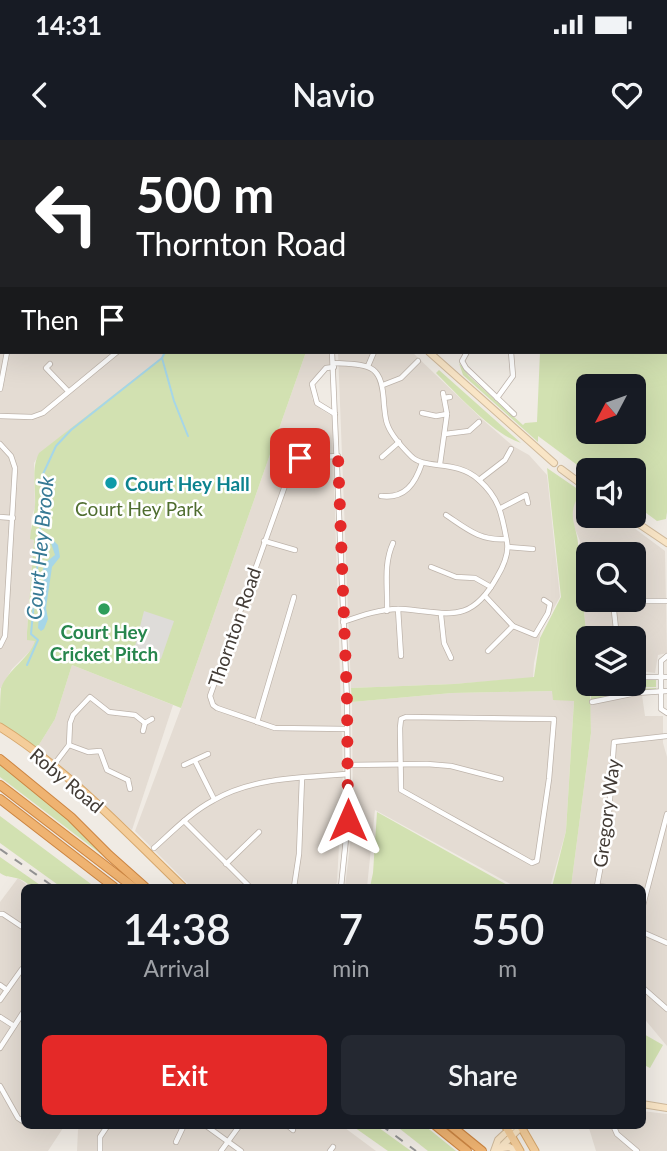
<!DOCTYPE html>
<style>
:root{--surface:#171b24;--page:#242831;--text:#f1f3f6;--muted:#9ea1a6;--accent:#e42928}
body{margin:0;font-family:Lato,sans-serif;background:var(--page);color:var(--text);height:100vh;display:flex;flex-direction:column;font-size:26px;white-space:nowrap}
*{box-sizing:border-box;margin:0}
p{font-size:23px;color:var(--muted)}
.icon{flex:none;width:38px;height:38px;fill:none;stroke:currentColor;stroke-width:2;stroke-linecap:round;stroke-linejoin:round}
.map{position:relative;flex:1;overflow:hidden}
.side{position:absolute;left:21px;top:744px;width:625px;height:245px;display:flex;flex-direction:column;background:var(--surface);border-radius:10px;box-shadow:0 7px 28px #0002}
.side>*{flex:none}
.top-card{position:absolute;left:0px;top:0px;width:668px;height:214px;box-shadow:0 7px 28px #0002;background:#202124;color:#fff;overflow:hidden}
.needle{width:46px;rotate:229deg}
.buttons{position:absolute;left:576px;top:234px;display:grid;gap:14px}
.buttons a{display:grid;place-items:center;width:70px;height:70px;border-radius:10px;background:var(--surface);box-shadow:0 7px 28px #0002;font-size:35px}
.pin{position:absolute;display:grid;place-items:center;width:60px;height:60px;color:#fff;margin:-30px;border-radius:14px;box-shadow:0 4px 10px #0006}
.me{position:absolute;width:77px;margin:-38px;rotate:0deg;stroke-linejoin:round;filter:drop-shadow(0 0 5px #0008)}
.turn{display:flex;align-items:center;gap:24px;height:147px;padding:0 21px;font-size:32px}
.turn .icon{width:91px;height:91px;stroke-width:2.5}
.turn b{display:block;font-size:49px;line-height:60px}
.then{display:flex;align-items:center;height:66px;padding:0 21px;background:#0003;gap:14px;font-size:26px}
.eta{display:flex;justify-content:space-evenly;align-items:center;height:119px;text-align:center}
.eta b{font-size:42px;font-weight:600;line-height:49px}
.button{display:flex;gap:14px;margin-top:auto;padding:14px 21px}
.button a{flex:1;height:80px;border-radius:10px;background:var(--accent);color:#fff;font-size:28px;font-weight:600;line-height:80px;text-align:center}
.button a+a{background:var(--page);color:var(--text)}
.status{display:flex;justify-content:space-between;align-items:center;height:49px;padding:0 35px;background:var(--surface);direction:ltr}
.status svg{height:19px;fill:currentColor}
header{display:flex;justify-content:space-between;align-items:center;height:91px;padding:0 21px;background:var(--surface);font-size:32px;font-weight:600}
.map>svg:first-child{display:block}
.residential{fill:#e4dcd3;fill-rule:evenodd}
.green{fill:#d2e1b1;fill-rule:evenodd}
.parking{fill:#dedcd9}
.water{fill:#a6d6e8}
.lines{fill:none;stroke-linecap:round;stroke-linejoin:round}
.stream{stroke:#a6d6e8;stroke-width:2}
.street-casing{stroke:#beb4ab;stroke-width:6}
.secondary-casing{stroke:#cfb99b;stroke-width:8}
.primary-casing{stroke:#d6a76c;stroke-width:9}
.highway-casing{stroke:#cc8542;stroke-width:10}
.street{stroke:#fff;stroke-width:4.5}
.secondary{stroke:#f9e5c6;stroke-width:6}
.primary{stroke:#f4cd9a;stroke-width:7}
.highway{stroke:#efb371;stroke-width:8}
.rail{stroke:#939393;stroke-width:2;stroke-dasharray:9 9;stroke-linecap:butt}
.route{stroke:#e42928;stroke-width:12;stroke-dasharray:0 21.6}
.culture-dot{fill:#0f9aa8;stroke:#fff;stroke-width:2.5}
.leisure-dot{fill:#2e9e5b;stroke:#fff;stroke-width:2.5}
.labels{text-anchor:middle;dominant-baseline:central;stroke-width:5;stroke-linejoin:round;paint-order:stroke}
.culture-label{font-size:19px;font-weight:bold;fill:#0d838f;stroke:#fff;text-anchor:start}
.park-label{font-size:19px;fill:#4f6d2f;stroke:#fff}
.street-label{font-size:19px;fill:#423b35;stroke:#fff}
.leisure-label{font-size:19px;font-weight:bold;fill:#27864d;stroke:#fff}
.water-label{font-size:21px;font-style:italic;fill:#367994;stroke:#fff}
</style>
<div class="status"><b>14:31</b><svg viewBox="0 0 49 12"><path d="M0 12V9h3v3zM5 12V6h3v6zM10 12V3h3v9zM15 12V0h3v12zM26 1h20v11H26zM47 4h2v5h-2z"/></svg></div>
<header><svg class="icon" aria-label="back" viewBox="0 0 24 24"><path d="M15 5l-7 7 7 7"/></svg>Navio<svg class="icon" aria-label="heart" viewBox="0 0 24 24"><path d="M12 20l-8-8c-3-5 5-10 8-4 3-6 11-1 8 4z"/></svg></header>
<div class="map">
<svg width="667" height="1011" viewBox="0 0 667 1011">
<rect width="100%" height="100%" fill="#f0ebe4"/>
<g class="residential">
<path d="M0,0L220,2H2V212H164L161,218L40,313L34,323L35,367L31,379V399L34,400L27,492V500H36L33,508L12,529L0,549Z"/>
<path d="M374,0H571V2Z"/>
<path d="M306,212H330V224L321,230L311,242L312,259L322,270L332,276L343,632L337,742L335,747H191L135,691L181,568Z"/>
<path d="M338,212H412L483,280L513,306L529,315L547,335L560,457L541,491L534,523L533,538L454,544L351,548Z"/>
<path d="M583,351L588,354V376H618L665,411L667,513L658,515L655,533L634,530V499H588V510L578,413L580,401L571,379L574,362ZM588,415H634V460H588Z"/>
<path d="M72,525L173,565L132,690L37,608L55,579Z"/>
<path d="M553,551L574,560L566,691L550,747H516L375,670L367,747H345L353,680L352,562L452,553Z"/>
<path d="M642,555L645,576H663V603L667,617V906L642,876V747H571L591,593L590,565Z"/>
<path d="M18,738L30,747H24V985H65L48,1011H0V762Z"/>
<path d="M642,971L667,974V1011H596L588,985H642Z"/>
<path d="M81,985H341L376,1011H77L78,990Z"/>
</g>
<g class="green">
<path d="M667,71V372L666,379L657,381L634,364V331H588V333L538,296V302L463,235L459,223L469,236L523,285L525,283L537,282L540,212H667ZM588,247H634V292H588Z"/>
<path d="M164,212H306L181,568L72,525L55,579L37,608L0,583C0,572 0,557 1,548C8,529 29,519 35,501L27,500V492L34,400L30,399C31,387 34,376 35,365C36,348 31,328 39,313L161,218Z"/>
<path d="M439,230L521,303C493,294 458,255 436,233Z"/>
<path d="M547,328L582,352C562,377 581,387 578,414L588,510V544H634V538L656,539V547L590,548L591,593L571,747H552L566,691L574,561L553,560L552,551L452,553L352,562L351,548L454,544L534,537L540,498L561,457Z"/>
<path d="M656,548V550L591,560V550Z"/>
<path d="M0,623L67,678L110,721L0,637Z"/>
<path d="M377,672L511,747H370L373,733Z"/>
<path d="M0,676L95,747H61L0,703Z"/>
<path d="M0,717L43,747C25,747 29,741 16,738C9,736 7,738 0,733Z"/>
<path d="M642,893L663,905L650,928L642,924Z"/>
<path d="M351,985H375L411,1011H388Z"/>
<path d="M395,985H424L456,1011H428Z"/>
</g>
<path class="parking" d="M144,471L174,481L161,519L134,510Z"/>
<path class="water" d="M48,395L58,405L60,417L52,427L46,468L48,479L44,489L41,491L38,488L39,476L44,463L43,429L45,423L55,415L50,400H45Z"/>
<g class="lines">
<g class="stream">
<path d="M162,218L174,261L188,296"/>
<path d="M27,525L38,500L31,494L39,408L37,404L42,379L43,334L56,306L71,290L162,218L165,212"/>
</g>
<defs>
<g id="street">
<path d="M220,0L222,2"/>
<path d="M386,0V2"/>
<path d="M7,2L8,0"/>
<path d="M91,2L93,0"/>
<path d="M187,2L189,0"/>
<path d="M517,2V0"/>
<path d="M0,14L2,11"/>
<path d="M0,90H2"/>
<path d="M0,131L2,133"/>
<path d="M332,212L347,560L348,679L341,747"/>
<path d="M467,212L462,221L466,228L514,274"/>
<path d="M333,223C371,225 382,223 384,265C385,272 385,280 388,286C392,296 403,308 411,316C424,330 457,319 479,340C500,359 502,375 507,402C509,413 503,427 497,437C470,486 447,472 401,469C383,468 360,476 343,482"/>
<path d="M50,224L46,228L68,251"/>
<path d="M368,226L374,212"/>
<path d="M334,227L326,228L312,244L317,263L335,274"/>
<path d="M383,245L401,238L418,221"/>
<path d="M0,249L7,212"/>
<path d="M443,253L444,258L450,257"/>
<path d="M497,258L513,236L511,212"/>
<path d="M422,273L436,276L447,274"/>
<path d="M0,276L32,277L43,273L117,212"/>
<path d="M293,291L300,318"/>
<path d="M445,294L469,291L479,282"/>
<path d="M0,304L11,316L15,328L5,496L0,506"/>
<path d="M338,316L300,318L292,326L210,556L213,565L217,568L275,588L346,589"/>
<path d="M382,317L399,302"/>
<path d="M440,324L447,274L444,258"/>
<path d="M479,340L505,320L511,309"/>
<path d="M381,356C405,359 415,344 422,323"/>
<path d="M501,368L526,355L528,363"/>
<path d="M446,375C467,389 480,401 506,399"/>
<path d="M0,377L13,378"/>
<path d="M264,401L295,410"/>
<path d="M508,407L533,409"/>
<path d="M431,427L456,437L475,438L491,447"/>
<path d="M485,456L513,486L535,495L548,473L550,464L544,460"/>
<path d="M613,461H667"/>
<path d="M613,462L616,489"/>
<path d="M398,469L401,516"/>
<path d="M387,471C388,447 383,425 393,403"/>
<path d="M441,475L444,503L451,518"/>
<path d="M488,511L513,486"/>
<path d="M667,516L661,521V569L667,573"/>
<path d="M634,537H667"/>
<path d="M592,562L636,553L667,551"/>
<path d="M406,577L554,579L549,639L537,721L532,723L401,650L400,588L401,579Z"/>
<path d="M257,582L294,457"/>
<path d="M145,583L152,579"/>
<path d="M143,591L145,583"/>
<path d="M69,605L88,612L100,611L107,630L128,640"/>
<path d="M195,621L214,659"/>
<path d="M184,625L208,614"/>
<path d="M347,625L427,624L451,626L501,639"/>
<path d="M53,626L69,605L70,583L73,575L90,557L109,572L135,575L145,583"/>
<path d="M128,640L130,649"/>
<path d="M184,681L250,747"/>
<path d="M154,708C173,691 191,672 214,660C254,637 302,638 347,634"/>
<path d="M226,724L259,692"/>
<path d="M294,747L299,714L302,638"/>
<path d="M606,747L597,746L608,687L614,602L667,596"/>
<path d="M642,769L667,674"/>
<path d="M0,774H3L24,788"/>
<path d="M642,792L667,803"/>
<path d="M0,845L7,850"/>
<path d="M642,847L667,869"/>
<path d="M0,860L22,829L24,830"/>
<path d="M0,877L14,886"/>
<path d="M0,908L24,871"/>
<path d="M0,946L18,978L24,982"/>
<path d="M205,985L241,1011"/>
<path d="M287,985L293,990"/>
<path d="M613,985L617,994L637,1011"/>
<path d="M176,1002L184,985"/>
<path d="M100,1011V997L108,985"/>
<path d="M221,1011L240,985"/>
<path d="M330,1011L333,1007"/>
</g>
<g id="secondary">
<path d="M334,0V2"/>
<path d="M429,212L554,323"/>
<path d="M561,329L588,349"/>
<path d="M627,376L667,403"/>
<path d="M642,964L667,968"/>
<path d="M502,1008L509,1007L518,1011"/>
<path d="M494,1011L498,1000L514,985"/>
<path d="M497,1011L523,985"/>
</g>
<g id="primary">
<path d="M0,587C66,628 127,693 183,747"/>
<path d="M505,985L520,1011"/>
<path d="M520,985L535,1011"/>
</g>
<g id="highway">
<path d="M0,619L71,677L109,715L145,747"/>
<path d="M0,645L133,747"/>
<path d="M0,659L114,747"/>
<path d="M435,985L467,1011"/>
<path d="M450,985L482,1011"/>
</g>
</defs>
<use href="#street" class="street-casing"/>
<use href="#secondary" class="secondary-casing"/>
<use href="#primary" class="primary-casing"/>
<use href="#highway" class="highway-casing"/>
<use href="#street" class="street"/>
<use href="#secondary" class="secondary"/>
<use href="#primary" class="primary"/>
<use href="#highway" class="highway"/>
<g class="rail">
<path d="M0,709L54,747"/>
<path d="M381,985L416,1011"/>
</g>
</g>
<g class="lines">
<path class="route" d="M300,318L338,316L347,560L348,680"/>
</g>
<circle class="culture-dot" cx="111" cy="343" r="7"/>
<circle class="leisure-dot" cx="104" cy="469" r="7"/>
<g class="labels">
<g class="culture-label">
<text x="125" y="343">Court Hey Hall</text>
</g>
<g class="park-label">
<text x="139" y="368">Court Hey Park</text>
</g>
<g class="street-label">
<text transform="translate(234 487) rotate(-71)">Thornton Road</text>
<text transform="translate(67 640) rotate(40)">Roby Road</text>
<text transform="translate(606 673) rotate(-83)">Gregory Way</text>
</g>
<g class="leisure-label">
<text x="104" y="491">Court Hey<tspan x="104" dy="22">Cricket Pitch</tspan></text>
</g>
<g class="water-label">
<text transform="translate(39 408) rotate(-85)">Court Hey Brook</text>
</g>
</g>
</svg>
<div class="buttons">
<a><svg class="needle" viewBox="-14 -14 28 28"><path d="M0-13l5 13h-10z" fill="#e53935"/><path d="M0 13l5-13h-10z" fill="#9ea1a6"/></svg></a>
<a><svg class="icon" aria-label="sound" viewBox="0 0 24 24"><path d="M4 9h4l5-4v14l-5-4H4zM17 9q2 3 0 6"/></svg></a>
<a><svg class="icon" aria-label="search" viewBox="0 0 24 24"><circle cx="10" cy="10" r="6"/><path d="M15 15l6 6"/></svg></a>
<a><svg class="icon" aria-label="layers" viewBox="0 0 24 24"><path d="M12 4l9 5-9 5-9-5zM3 14l9 5 9-5"/></svg></a>
</div>
<div class="pin" style="left:300px;top:318px;background:#d93025"><svg class="icon" aria-label="arrive" viewBox="0 0 24 24"><path d="M6 21V4h12l-3 4 3 4H6"/></svg></div>
<svg class="me" style="left:348px;top:680px" viewBox="-20 -20 40 40"><path d="M0-17L14 15 0 8-14 15z" fill="#e42928" stroke="#fff" stroke-width="4"/></svg>
<div class="top-card">
<div class="turn"><svg class="icon" aria-label="left" viewBox="0 0 24 24"><path d="M17 20v-9H6M10 6l-5 5 5 5"/></svg><div><b>500 m</b>Thornton Road</div></div>
<div class="then">Then<svg class="icon" aria-label="arrive" viewBox="0 0 24 24"><path d="M6 21V4h12l-3 4 3 4H6"/></svg></div>
</div>
<section class="side">
<div class="eta">
<div><b>14:38</b><p>Arrival</p></div>
<div><b>7</b><p>min</p></div>
<div><b>550</b><p>m</p></div>
</div>
<div class="button"><a>Exit</a><a>Share</a></div>
</section>
</div>
